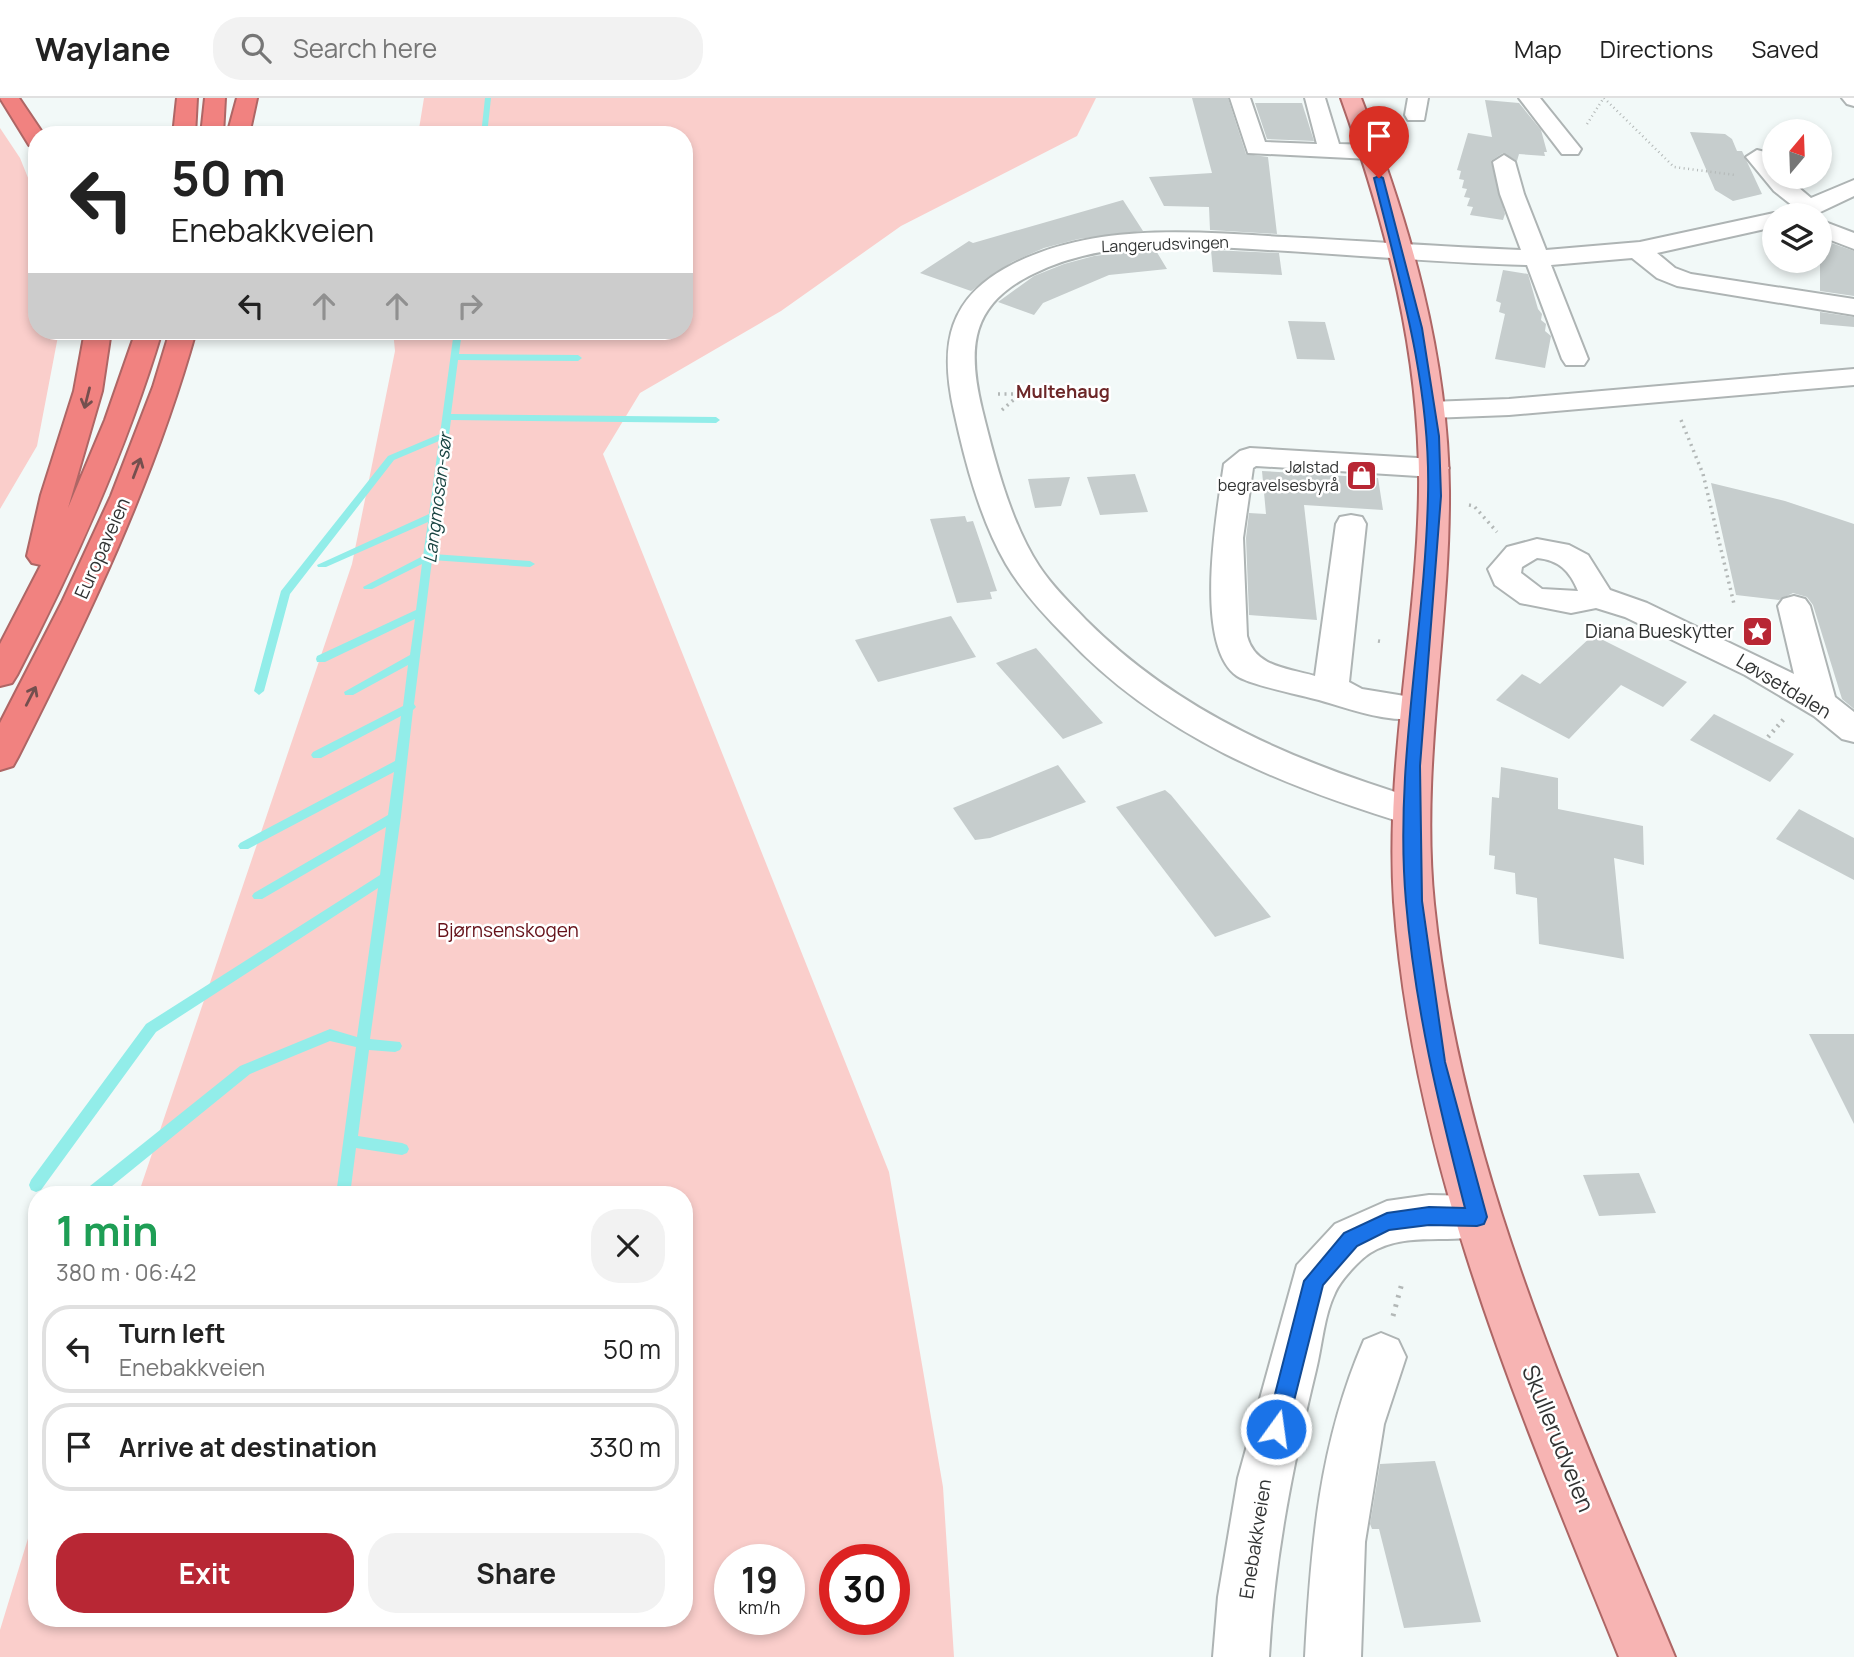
<!DOCTYPE html>
<meta charset="utf-8">
<style>
:root{--surface:#fff;--page:#f2f2f2;--text:#222;--muted:#767676;--line:#e0e0e0;--accent:#b82734}
body{margin:0;font-family:Manrope,sans-serif;background:var(--page);color:var(--text);height:100vh;display:flex;flex-direction:column;font-size:26px;white-space:nowrap}
*{box-sizing:border-box;margin:0}
p{font-size:23px;color:var(--muted)}
.icon{flex:none;width:38px;height:38px;fill:none;stroke:currentColor;stroke-width:2;stroke-linecap:round;stroke-linejoin:round}
.map{position:relative;flex:1;overflow:hidden}
.panel{position:absolute;left:28px;top:1088px;width:665px;height:441px;display:flex;flex-direction:column;background:var(--surface);border-radius:28px;box-shadow:0 4px 10px #0003}
.panel>*{flex:none}
.hud{position:absolute;left:28px;top:28px;width:665px;height:214px;border-radius:28px;box-shadow:0 4px 10px #0003;background:#fff;color:var(--text);overflow:hidden}
.needle{width:46px;rotate:19deg}
.tools{position:absolute;left:1762px;top:21px;display:grid;gap:14px}
.tools a{display:grid;place-items:center;width:70px;height:70px;border-radius:50%;background:var(--surface);box-shadow:0 4px 10px #0003;font-size:35px}
.speed{position:absolute;left:714px;top:1446px;display:flex;gap:14px;font-size:35px;font-weight:700;text-align:center}
.speed>*{display:grid;place-content:center;width:91px;height:91px;border-radius:50%;background:var(--surface);box-shadow:0 4px 10px #0003;line-height:1}
.speed small{font-size:18px;font-weight:400}
.speed .limit{border:10px solid #d22;background:#fff;color:#111}
.pin{position:absolute;display:grid;place-items:center;width:60px;height:60px;color:#fff;margin:-72px -30px;border-radius:50% 50% 50% 0;rotate:-45deg;box-shadow:0 0 7px #0007}
.pin .icon{rotate:45deg}
.me{position:absolute;width:77px;margin:-38px;rotate:14deg;stroke-linejoin:round;filter:drop-shadow(0 0 5px #0008)}
.turn{display:flex;align-items:center;gap:24px;height:147px;padding:0 28px;font-size:32px}
.turn .icon{width:91px;height:91px;stroke-width:2.5}
.turn b{display:block;font-size:49px;line-height:60px}
.lanes{display:flex;align-items:center;height:66px;padding:0 28px;background:#0003;justify-content:center;gap:35px;direction:ltr}
.lanes .off{opacity:.35}
.round{display:grid;place-items:center;flex:none;width:74px;height:74px;border-radius:28px;background:var(--page)}
.summary{display:flex;align-items:center;justify-content:space-between;height:119px;padding:0 28px}
h1{font-size:42px;font-weight:700;line-height:52px;color:#1e9e55}
.cta{display:flex;gap:14px;margin-top:auto;padding:14px 28px}
.cta a{flex:1;height:80px;border-radius:28px;background:var(--accent);color:#fff;font-size:28px;font-weight:700;line-height:80px;text-align:center}
.cta a+a{background:var(--page);color:var(--text)}
ul{padding:0;list-style:none}
li{display:flex;align-items:center;gap:21px;height:88px;margin:0 14px 10px;padding:0 14px;border:4px solid var(--line);border-radius:28px}
li div{flex:1}
li b{display:block;font-size:26px}
li em{font-style:normal}
header{display:flex;align-items:center;gap:42px;box-sizing:border-box;height:98px;padding:0 35px;background:var(--surface);border-bottom:2px solid var(--line)}
header strong{font-size:33px}
nav{display:flex;gap:38px;margin-inline-start:auto;font-size:24px}
.search{width:490px;height:63px;background:var(--page);display:flex;align-items:center;gap:18px;box-sizing:border-box;padding:0 24px;border-radius:28px;color:var(--muted);font-size:26px}
.map>svg:first-child{display:block}
.green{fill:#facecb;fill-rule:evenodd}
.lines{fill:none;stroke-linecap:round;stroke-linejoin:round}
.stream{fill:#92ede9;fill-rule:evenodd}
.building{fill:#c6cdcd}
.minor-casing{stroke:#aeb4b4;stroke-width:4}
.major-casing{stroke:#ae6665;stroke-width:4}
.highway-casing{stroke:#ae6665;stroke-width:4}
.path-far3{stroke:#b3b8b7;stroke-width:2.5;stroke-dasharray:1 3.5;stroke-linecap:butt}
.path-far2{stroke:#b3b8b7;stroke-width:3.5;stroke-dasharray:2 4.5;stroke-linecap:butt}
.path-far1{stroke:#b3b8b7;stroke-width:4.5;stroke-dasharray:2 5;stroke-linecap:butt}
.path{stroke:#b3b8b7;stroke-width:5;stroke-dasharray:2.5 7;stroke-linecap:butt}
.minor{fill:#fff;fill-rule:evenodd}
.major{fill:#f7b4b3;fill-rule:evenodd}
.highway{fill:#f18280;fill-rule:evenodd}
.oneway{stroke:#744f4e}
.route{fill:#1a73e8;stroke:#114b97;stroke-width:2}
.labels{text-anchor:middle;dominant-baseline:central;stroke-width:5;stroke-linejoin:round;paint-order:stroke}
.far-street-label{font-size:16px;fill:#313333;stroke:#fff}
.far-poi-label{font-size:16px;fill:#313333;stroke:#fff;text-anchor:end}
.far-neighbourhood-label{font-size:18px;font-weight:bold;fill:#6d2728;stroke:#fff}
.far-water-label{font-size:18px;font-style:italic;fill:#194442;stroke:#fff}
.street-label{font-size:19px;fill:#313333;stroke:#fff}
.poi-label{font-size:19px;fill:#313333;stroke:#fff;text-anchor:end}
.park-label{font-size:19px;fill:#651018;stroke:#fff}
.near-street-label{font-size:23px;fill:#313333;stroke:#fff}
</style>
<header>
<strong>Waylane</strong>
<div class="search"><svg class="icon" aria-label="search" viewBox="0 0 24 24"><circle cx="10" cy="10" r="6"/><path d="M15 15l6 6"/></svg>Search here</div>
<nav><a>Map</a><a>Directions</a><a>Saved</a></nav>
</header>
<div class="map">
<svg width="1854" height="1559" viewBox="0 0 1854 1559">
<rect width="100%" height="100%" fill="#f2f9f8"/>
<g class="green">
<path d="M424,0H1096L1077,38L901,128L781,213L640,295L603,356L889,1074L943,1389L954,1559H0V1532L37,1411V1521H684V1097H138L352,466L395,253L393,233H684V37H418ZM730,1461H789V1521H730ZM835,1461H894V1521H835Z"/>
<path d="M0,30L20,60L37,102V233H59L37,348L0,411Z"/>
</g>
<g class="lines">
<g class="stream">
<path d="M485,0H491L487,37H481Z"/>
<path d="M454,233H462L459,256L578,257L582,260L578,263L458,262L451,316L716,319L720,322L716,325L451,322L433,456L530,463L535,466L530,469L432,462L414,606L416,609L413,612L401,718L370,941L400,944L402,948L400,952L395,954L369,952L358,1038L402,1045L407,1047L409,1051L407,1055L402,1057L356,1050L350,1097H336L356,949L330,943L250,976L101,1097H83L85,1092L240,968L330,931L357,939L378,790L156,934L41,1092L36,1094L31,1092L29,1087L31,1082L146,926L380,777L386,729L262,801H254L252,798L254,795L388,717L394,674L248,751H240L238,748L240,745L395,663L401,618L321,660H313L311,657L313,654L403,608L408,567L353,597H345L344,594L410,557L415,521L325,564H317L316,561L317,558L416,512L422,466L372,491H364L363,489L423,458L428,424L326,469H318L317,467L429,416L439,343L394,362L290,496L264,593L259,597L254,593L281,493L388,358L440,336Z"/>
</g>
</g>
<g class="building">
<path d="M1192,0H1228L1246,56L1268,59L1277,136L1210,132L1209,109L1164,108L1149,79L1212,75Z"/>
<path d="M1485,2L1519,5L1541,32L1547,54H1544L1545,58L1519,56L1517,63L1503,55L1491,63L1505,116L1503,122L1470,117L1473,109L1467,108L1470,100L1464,99L1467,91L1462,90L1464,82L1459,81L1461,73L1457,72L1468,35L1492,39Z"/>
<path d="M1255,5H1302L1314,43L1267,41Z"/>
<path d="M1690,34L1725,36L1732,41L1737,53H1742L1762,96L1733,103L1715,92Z"/>
<path d="M1123,102L1143,133L1078,141L1044,150L1012,164L971,193L920,175L969,143L973,145Z"/>
<path d="M1820,141L1854,153V198L1820,193Z"/>
<path d="M1155,151L1167,171L1109,177L1043,205L1034,217L998,204L1034,178L1064,166L1094,158Z"/>
<path d="M1211,152L1279,155L1282,177L1213,174Z"/>
<path d="M1503,172L1528,176L1538,211L1542,216L1541,222L1546,226L1545,233L1551,238L1545,270L1495,261L1505,216L1499,214L1501,205L1496,203Z"/>
<path d="M1820,214L1854,219V229L1820,226Z"/>
<path d="M1288,223L1325,224L1335,262L1297,261Z"/>
<path d="M1262,373L1378,380L1383,412L1304,407L1317,522L1249,517L1246,440L1249,415L1266,416Z"/>
<path d="M1135,376L1148,414L1100,417L1087,379Z"/>
<path d="M1070,379L1061,408L1035,410L1028,381Z"/>
<path d="M1711,385L1785,403L1854,426V611L1842,601L1813,507L1807,499L1793,495L1779,502L1736,497Z"/>
<path d="M965,418L967,424L973,423L997,493L990,494L992,501L957,505L930,421Z"/>
<path d="M951,518L976,559L878,584L855,542Z"/>
<path d="M1593,537L1687,584L1663,609L1621,587L1569,641L1496,602L1522,576L1540,586Z"/>
<path d="M1036,550L1066,584L1103,625L1063,641L996,565Z"/>
<path d="M1714,616L1794,656L1770,684L1690,642Z"/>
<path d="M1058,667L1086,704L990,740L975,742L953,710Z"/>
<path d="M1501,669L1558,680V711L1643,728L1644,767L1614,760L1624,861L1539,846L1537,800L1516,796L1515,775L1494,771L1495,758L1489,757L1492,699L1499,700Z"/>
<path d="M1165,692L1171,697L1271,819L1215,839L1116,709Z"/>
<path d="M1799,711L1854,740V782L1776,741Z"/>
<path d="M1809,936H1854V1026Z"/>
<path d="M1639,1075L1656,1115L1599,1118L1583,1077Z"/>
<path d="M1435,1363L1481,1524L1404,1530L1379,1431H1372L1370,1426L1380,1366Z"/>
</g>
<g class="lines">
<defs>
<g id="minor">
<path d="M1230,0H1250L1265,44L1317,46L1305,0H1325L1339,46L1370,47L1381,54L1370,61L1248,55Z"/>
<path d="M1408,0H1428L1424,22H1408L1405,17Z"/>
<path d="M1519,0H1540L1581,51L1578,56H1562Z"/>
<path d="M1842,0H1854V8L1847,6Z"/>
<path d="M1757,52L1765,54L1774,65V79H1786L1811,100L1854,82V98L1814,117H1774V129L1657,155L1675,170L1691,176L1854,201V217L1677,188L1657,180L1632,160L1551,167L1588,261L1584,267H1566L1562,261L1527,167C1447,165 1367,158 1288,153C1204,149 1111,137 1033,176C971,206 967,249 982,311C994,360 1011,426 1039,468C1052,488 1070,505 1086,522C1181,617 1298,665 1424,703L1430,713L1424,723L1411,727C1282,688 1160,639 1066,539C1044,517 1022,493 1006,466C980,421 965,364 954,313C939,246 948,199 1013,166C1097,124 1195,134 1285,139C1364,143 1443,149 1521,152L1500,96L1493,64L1504,57L1515,64L1524,96L1546,152L1640,144L1774,115L1781,117L1793,108L1774,93L1746,59Z"/>
<path d="M1820,122L1854,135V151L1820,138Z"/>
<path d="M1854,271V287L1509,317L1430,320L1420,318L1416,312L1420,306L1430,304L1509,301Z"/>
<path d="M1250,350L1434,361L1444,364L1449,370L1444,376L1434,379L1256,368L1253,370L1243,440L1247,538C1255,569 1287,570 1315,578L1336,426L1340,419L1351,417L1362,419L1366,426L1349,584L1362,591L1429,602L1434,610L1429,618C1395,628 1353,612 1319,602C1301,597 1250,587 1237,578C1193,547 1217,414 1224,366L1240,353Z"/>
<path d="M1537,441L1569,447L1588,457L1610,492L1647,505L1794,576L1778,508L1783,501L1794,498L1805,501L1810,508L1835,599L1854,614V644L1842,641L1814,618L1745,577L1625,519L1596,510L1571,515L1520,505L1495,487L1488,471L1507,449ZM1537,460C1559,462 1570,473 1578,493L1542,491L1521,475L1522,469Z"/>
<path d="M1429,1097L1477,1098L1493,1104L1500,1119L1493,1134C1453,1149 1409,1131 1370,1155C1359,1162 1340,1183 1335,1195C1324,1217 1322,1248 1316,1272C1293,1367 1274,1461 1269,1559H1213L1218,1499L1238,1380L1297,1167L1335,1126L1387,1103Z"/>
<path d="M1381,1235L1398,1242L1406,1259L1384,1326L1365,1444L1361,1559H1305C1311,1447 1319,1346 1364,1242Z"/>
</g>
<path id="major" d="M1341,0H1361C1410,126 1448,257 1449,393C1450,531 1420,668 1434,806C1461,1072 1574,1315 1675,1559H1619C1521,1316 1413,1069 1394,804C1385,666 1417,531 1419,394C1421,258 1386,126 1341,0Z"/>
<g id="highway">
<path d="M0,0H19L44,37H37V48L29,47Z"/>
<path d="M177,0H197L195,37H173Z"/>
<path d="M205,0H225L223,37H201Z"/>
<path d="M237,0H257L249,37H227Z"/>
<path d="M85,233H111L102,293L68,410L105,322L136,233H162C126,353 75,466 17,577L12,585L0,588V546L41,467L32,465L27,458L41,397L74,293Z"/>
<path d="M170,233H196C154,383 88,521 18,659L13,668L0,672V625L62,504L111,398L153,289Z"/>
</g>
</defs>
<use href="#minor" class="minor-casing"/>
<use href="#major" class="major-casing"/>
<use href="#highway" class="highway-casing"/>
<g class="path-far3">
<path d="M1604,0L1674,69L1735,77"/>
<path d="M1587,26L1603,1"/>
</g>
<g class="path-far2">
<path d="M998,296H1079"/>
<path d="M1002,312L1019,297"/>
<path d="M1681,322L1703,376L1734,506"/>
<path d="M1469,407L1474,408L1497,434"/>
<path d="M1378,543L1384,544"/>
</g>
<path class="path-far1" d="M1768,639L1784,621"/>
<path class="path" d="M1393,1218L1402,1185"/>
<use href="#minor" class="minor"/>
<use href="#major" class="major"/>
<use href="#highway" class="highway"/>
</g>
<defs><path id="oneway-shaft" d="M-6 0H5M1.5-3L5.5 0L1.5 3" fill="none" stroke-width="1.6" stroke-linecap="round" stroke-linejoin="round" transform="scale(1.75)"/></defs>
<g class="oneway">
<use href="#oneway-shaft" transform="translate(87 300) rotate(104)"/>
<use href="#oneway-shaft" transform="translate(137 370) rotate(-69)"/>
<use href="#oneway-shaft" transform="translate(31 598) rotate(-63)"/>
</g>
<path class="route" d="M1379,78L1383,80L1422,230L1439,338L1441,398L1420,668L1422,803L1445,964L1487,1119L1484,1126L1477,1128L1429,1127L1389,1132L1357,1148L1323,1187L1287,1331L1284,1338L1276,1341L1269,1338L1266,1331L1304,1183L1344,1135L1387,1115L1429,1109L1465,1110C1439,1008 1415,910 1406,804C1394,668 1425,533 1428,398C1431,289 1400,184 1374,80Z"/>
<defs>
<symbol id="shop-square" viewBox="-11 -11 22 22"><rect x="-9" y="-9" width="18" height="18" rx="4" fill="#b82734" stroke="#fff"/><path d="M-5-2.5h2.3a2.7 3.5 0 0 1 5.4 0H5L5.5 6h-11ZM-1.5-2.5h3a1.5 2.3 0 0 0-3 0Z" fill="#fff"/></symbol>
<symbol id="sight-square" viewBox="-11 -11 22 22"><rect x="-9" y="-9" width="18" height="18" rx="4" fill="#b82734" stroke="#fff"/><path d="M0-6L1.8-2.2L6-1.7L2.9 1.2L3.7 5.4L0 3.3L-3.7 5.4L-2.9 1.2L-6-1.7L-1.8-2.2Z" fill="#fff"/></symbol>
</defs>
<g fill-rule="evenodd">
<use href="#shop-square" x="1344" y="360" width="35" height="35"/>
<use href="#sight-square" x="1740" y="516" width="35" height="35"/>
</g>
<g class="labels">
<g class="far-street-label">
<text transform="translate(1165 146) rotate(-2)">Langerudsvingen</text>
</g>
<g class="far-poi-label">
<text x="1339" y="369">Jølstad<tspan x="1339" dy="18">begravelsesbyrå</tspan></text>
</g>
<g class="far-neighbourhood-label">
<text x="1063" y="293">Multehaug</text>
</g>
<g class="far-water-label">
<text transform="translate(437 400) rotate(-83)">Langmosan-sør</text>
</g>
<g class="street-label">
<text transform="translate(102 450) rotate(-66)">Europaveien</text>
<text transform="translate(1784 588) rotate(31)">Løvsetdalen</text>
<text transform="translate(1255 1441) rotate(-81)">Enebakkveien</text>
</g>
<g class="poi-label">
<text x="1734" y="533">Diana Bueskytter</text>
</g>
<g class="park-label">
<text x="508" y="832">Bjørnsenskogen</text>
</g>
<g class="near-street-label">
<text transform="translate(1559 1340) rotate(68)">Skullerudveien</text>
</g>
</g>
</svg>
<div class="tools">
<a><svg class="needle" viewBox="-14 -14 28 28"><path d="M0-13l5 13h-10z" fill="#e53935"/><path d="M0 13l5-13h-10z" fill="#767676"/></svg></a>
<a><svg class="icon" aria-label="layers" viewBox="0 0 24 24"><path d="M12 4l9 5-9 5-9-5zM3 14l9 5 9-5"/></svg></a>
</div>
<div class="speed"><div>19<small>km/h</small></div><div class="limit">30</div></div>
<div class="pin" style="left:1379px;top:80px;background:#d93025"><svg class="icon" aria-label="arrive" viewBox="0 0 24 24"><path d="M6 21V4h12l-3 4 3 4H6"/></svg></div>
<svg class="me" style="left:1276px;top:1331px" viewBox="-20 -20 40 40"><circle r="17" fill="#1a73e8" stroke="#fff" stroke-width="3"/><path d="M0-11L8 9 0 5-8 9z" fill="#fff"/></svg>
<div class="hud">
<div class="turn"><svg class="icon" aria-label="left" viewBox="0 0 24 24"><path d="M17 20v-9H6M10 6l-5 5 5 5"/></svg><div><b>50 m</b>Enebakkveien</div></div>
<div class="lanes"><svg class="icon" aria-label="left" viewBox="0 0 24 24"><path d="M17 20v-9H6M10 6l-5 5 5 5"/></svg><svg class="icon off" aria-label="ahead" viewBox="0 0 24 24"><path d="M12 20V5M6 11l6-6 6 6"/></svg><svg class="icon off" aria-label="ahead" viewBox="0 0 24 24"><path d="M12 20V5M6 11l6-6 6 6"/></svg><svg class="icon off" aria-label="right" viewBox="0 0 24 24"><path d="M7 20v-9h11M14 6l5 5-5 5"/></svg></div>
</div>
<section class="panel">
<div class="summary"><div><h1>1 min</h1><p>380 m · 06:42</p></div><a class="round"><svg class="icon" aria-label="close" viewBox="0 0 24 24"><path d="M6 6l12 12M18 6L6 18"/></svg></a></div>
<ul>
<li><svg class="icon" aria-label="left" viewBox="0 0 24 24"><path d="M17 20v-9H6M10 6l-5 5 5 5"/></svg><div><b>Turn left</b><p>Enebakkveien</p></div><em>50 m</em></li>
<li><svg class="icon" aria-label="arrive" viewBox="0 0 24 24"><path d="M6 21V4h12l-3 4 3 4H6"/></svg><div><b>Arrive at destination</b></div><em>330 m</em></li>
</ul>
<div class="cta"><a>Exit</a><a>Share</a></div>
</section>
</div>
